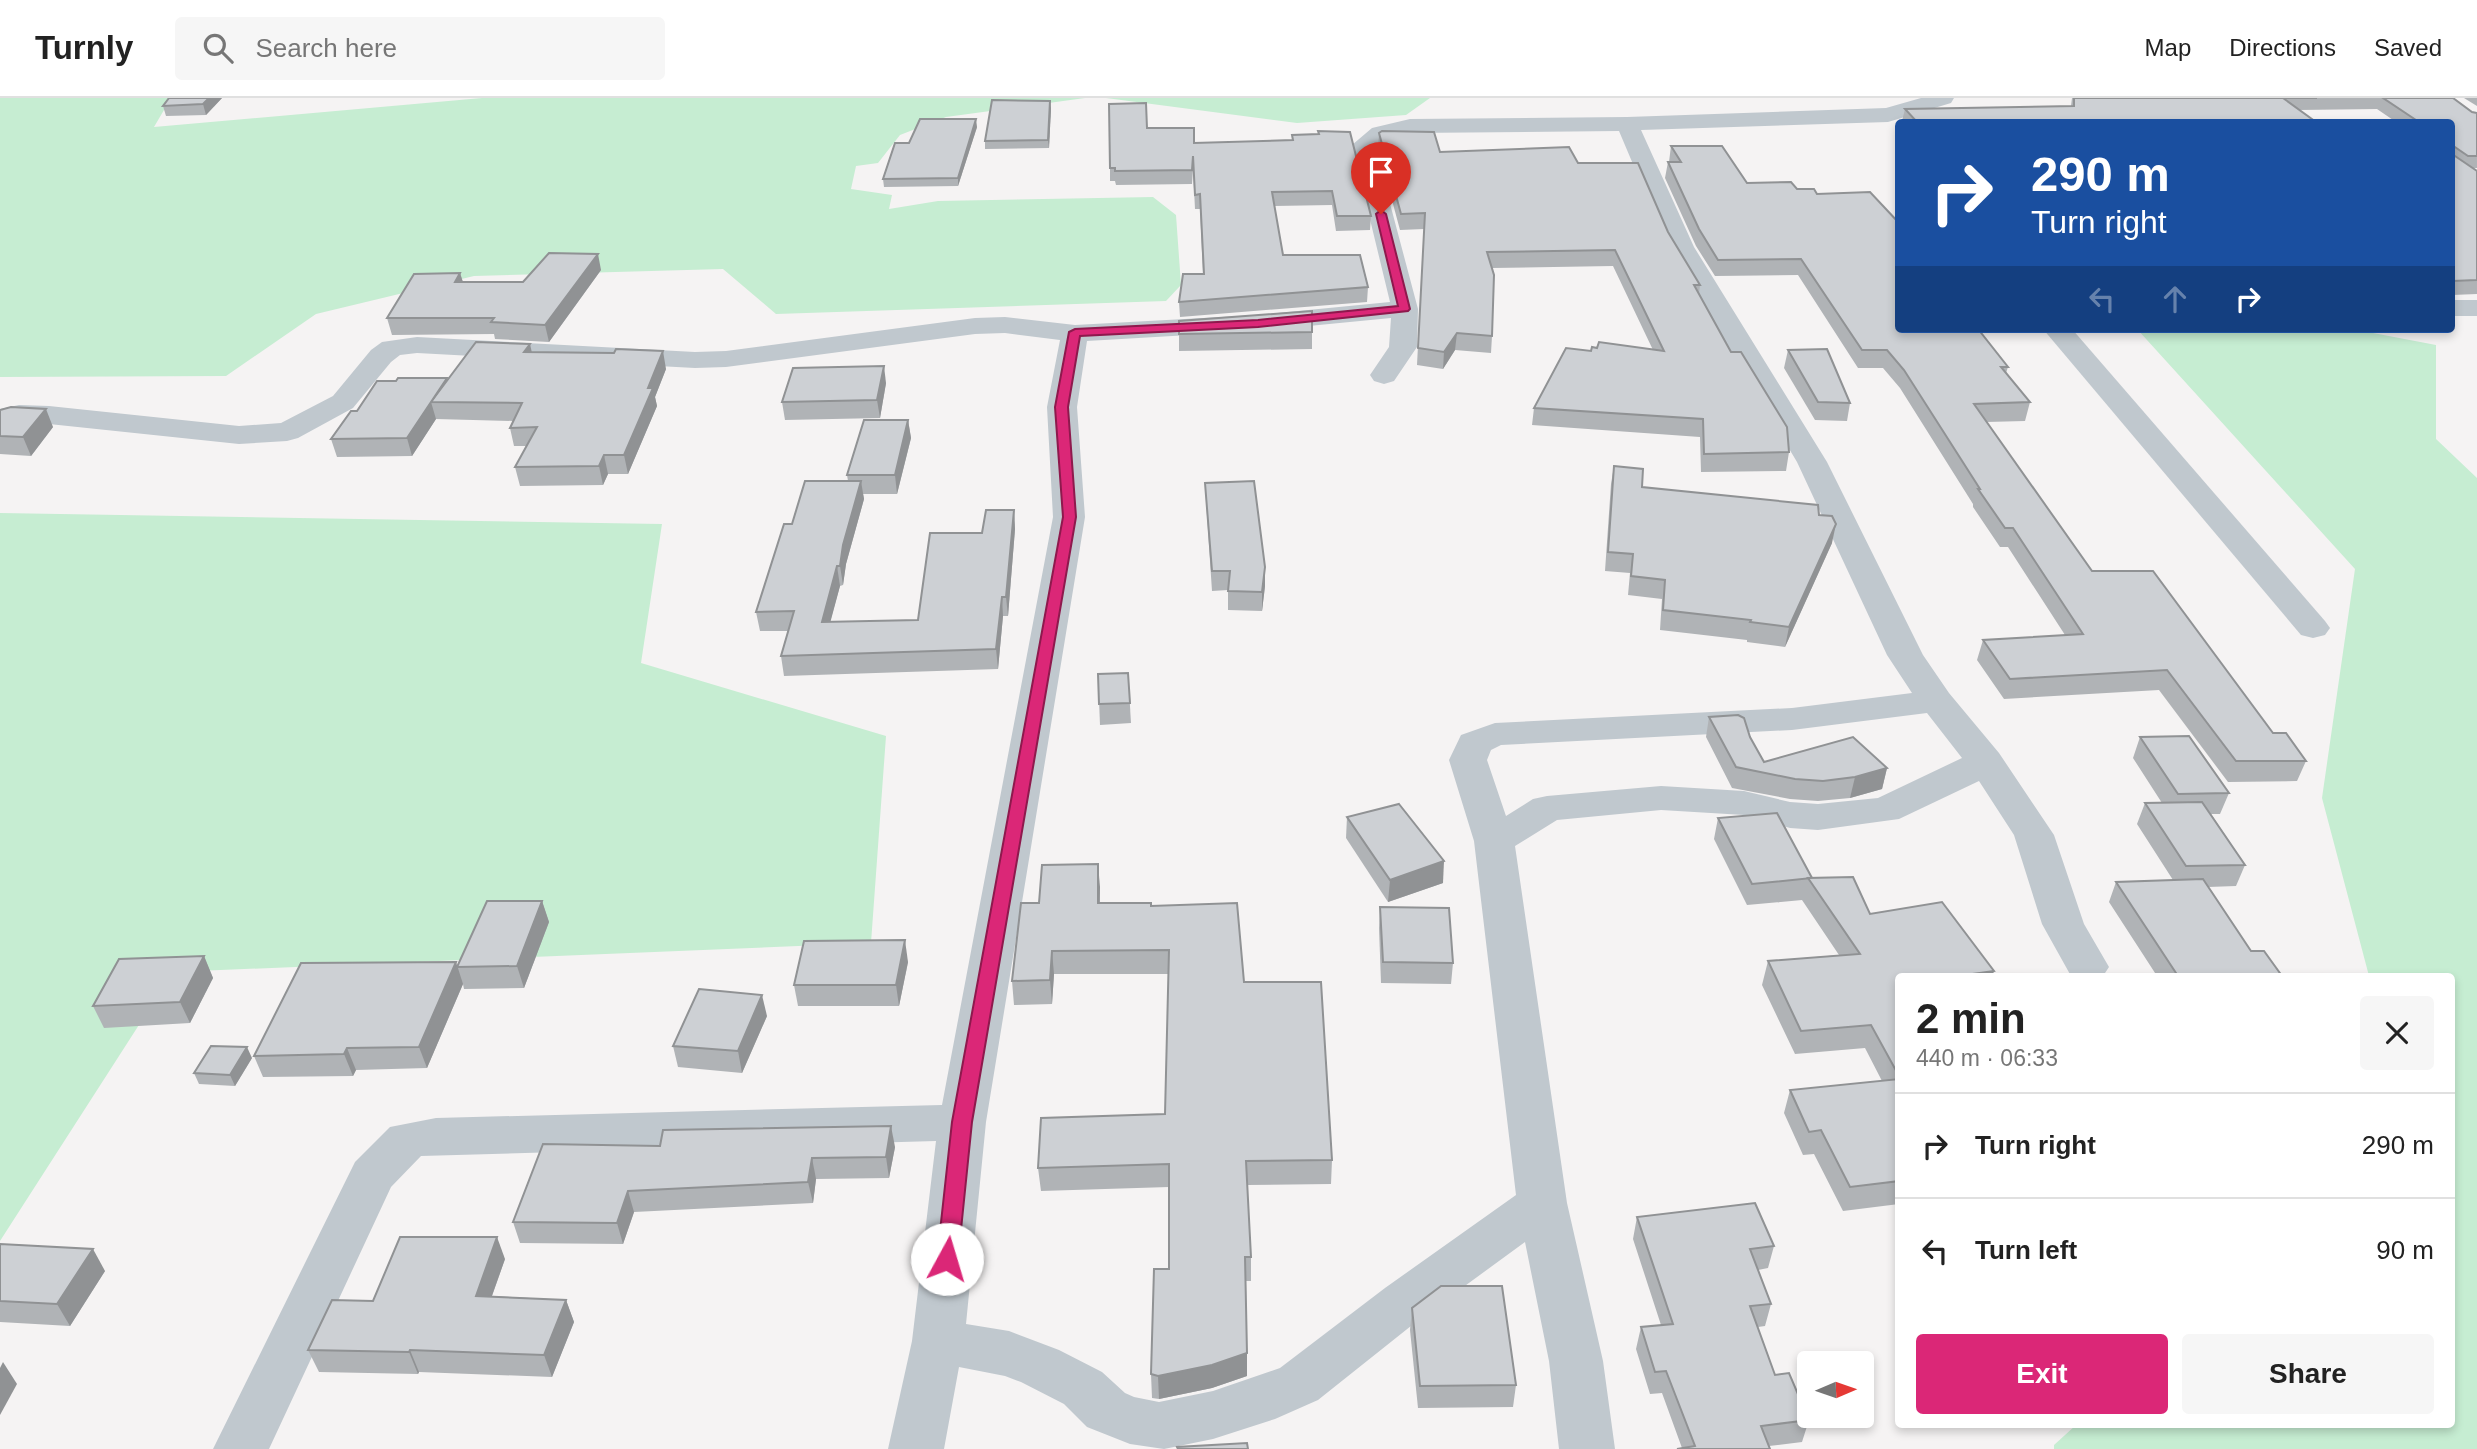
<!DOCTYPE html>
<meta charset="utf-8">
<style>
:root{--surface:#fff;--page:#f6f6f6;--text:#222;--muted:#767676;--line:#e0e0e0;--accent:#db2777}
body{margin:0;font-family:Arial,sans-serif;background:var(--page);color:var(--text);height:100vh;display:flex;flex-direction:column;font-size:26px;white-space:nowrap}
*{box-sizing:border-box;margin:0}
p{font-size:23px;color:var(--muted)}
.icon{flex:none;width:38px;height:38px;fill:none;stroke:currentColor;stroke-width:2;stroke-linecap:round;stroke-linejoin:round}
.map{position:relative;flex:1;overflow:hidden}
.drawer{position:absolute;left:1895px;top:875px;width:560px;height:455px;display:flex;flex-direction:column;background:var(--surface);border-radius:7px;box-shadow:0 4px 10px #0003}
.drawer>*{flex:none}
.guide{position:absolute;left:1895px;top:21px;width:560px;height:214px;border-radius:7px;box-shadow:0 4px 10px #0003;background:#1a4fa0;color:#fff;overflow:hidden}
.needle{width:46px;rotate:88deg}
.buttons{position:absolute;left:1797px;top:1253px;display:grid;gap:14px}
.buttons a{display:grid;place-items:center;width:77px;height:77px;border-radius:7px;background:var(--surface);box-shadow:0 4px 10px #0003;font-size:35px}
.pin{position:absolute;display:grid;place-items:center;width:60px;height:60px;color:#fff;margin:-72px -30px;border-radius:50% 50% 50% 0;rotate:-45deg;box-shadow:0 0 7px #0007}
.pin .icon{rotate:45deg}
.me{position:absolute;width:77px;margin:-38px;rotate:6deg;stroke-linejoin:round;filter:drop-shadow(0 0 5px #0008)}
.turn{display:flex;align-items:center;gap:24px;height:147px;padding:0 21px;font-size:32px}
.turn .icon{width:91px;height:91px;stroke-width:2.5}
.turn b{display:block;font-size:49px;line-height:60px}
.lanes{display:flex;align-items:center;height:66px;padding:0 21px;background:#0003;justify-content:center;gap:35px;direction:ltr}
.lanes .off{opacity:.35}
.round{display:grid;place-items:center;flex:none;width:74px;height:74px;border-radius:7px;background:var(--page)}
.summary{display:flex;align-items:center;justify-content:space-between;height:119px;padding:0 21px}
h1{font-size:42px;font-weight:600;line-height:52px}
.cta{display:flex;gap:14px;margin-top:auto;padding:14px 21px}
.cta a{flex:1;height:80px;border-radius:7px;background:var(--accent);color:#fff;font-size:28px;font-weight:600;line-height:80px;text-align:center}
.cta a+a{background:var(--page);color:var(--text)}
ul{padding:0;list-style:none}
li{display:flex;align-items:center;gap:21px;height:105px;padding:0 21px;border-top:2px solid var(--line)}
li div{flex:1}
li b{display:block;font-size:26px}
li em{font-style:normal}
header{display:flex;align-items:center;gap:42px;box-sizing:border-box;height:98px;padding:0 35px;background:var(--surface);border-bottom:2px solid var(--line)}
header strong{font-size:33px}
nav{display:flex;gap:38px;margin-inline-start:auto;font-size:24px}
.search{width:490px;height:63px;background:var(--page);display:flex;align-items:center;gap:18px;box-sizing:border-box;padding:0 24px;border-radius:7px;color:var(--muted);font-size:26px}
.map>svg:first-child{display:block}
.green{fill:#c6edd2}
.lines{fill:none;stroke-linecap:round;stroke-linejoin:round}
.minor{fill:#c0c8ce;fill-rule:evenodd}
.wall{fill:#b0b3b6}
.shaded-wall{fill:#909294}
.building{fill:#cdd0d4;stroke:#909294;stroke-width:2}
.route{fill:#db2777;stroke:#8e194d;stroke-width:2}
</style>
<header>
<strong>Turnly</strong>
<div class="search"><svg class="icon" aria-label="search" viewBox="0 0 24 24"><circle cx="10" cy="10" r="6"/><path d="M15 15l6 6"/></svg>Search here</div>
<nav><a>Map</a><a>Directions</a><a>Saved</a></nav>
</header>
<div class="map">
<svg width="2477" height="1351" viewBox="0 0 2477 1351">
<rect width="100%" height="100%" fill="#f5f3f3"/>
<g class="green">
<path d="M0,0H171L154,29L482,0H1085L946,19L900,37L878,65L856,68L851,91L892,97L889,111L938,103L1153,99L1176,117L1181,187L1166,203L776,216L723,171L474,178L316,216L226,278L0,279Z"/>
<path d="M1106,0H1430L1406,17L1297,25Z"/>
<path d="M2137,231H2352L2436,247V341L2477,380V1351H2054V1347L2076,1327L2452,1326V878H2369L2322,700L2355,471Z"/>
<path d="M0,415L662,426L641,565L886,638L871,845L173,874L0,1143Z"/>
</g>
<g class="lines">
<g class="minor">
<path d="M1921,0H1954L1951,5L1888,24L1641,32L1694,149L1827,364L1923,557L1949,595L1999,655L2054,737L2084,826L2109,869L2103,878H2071L2042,826L2014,737L1979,683L1899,721L1818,732L1790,730L1744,717L1661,712L1557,722L1515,748L1567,1105L1603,1263L1615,1351H1559L1549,1263L1525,1144L1421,1220L1318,1302L1275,1321L1213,1341L1164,1351L1130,1346L1087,1329L1064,1306L1021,1284L1005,1278L959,1269L944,1351H888L912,1243L936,1043L421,1058L391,1089L269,1351H213L355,1064L390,1029L436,1020L942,1007L1053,419L1047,309L1060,242L1005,235L975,236L726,269L695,270L417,255L400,257L391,264L353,310L298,340L287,343L239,346L49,326L19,325L0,329V311L19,307L49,308L239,328L281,325L333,298L371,252L382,244L417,239L695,254L726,253L975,220L1005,219L1075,227L1258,217L1390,204L1352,47L1372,30L1410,21L1627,19L1886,10ZM1619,33L1668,149L1797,364L1887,557L1912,595L1792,610L1495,625L1461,637L1449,662L1474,743L1516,1097L1385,1190L1280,1270L1213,1293L1159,1304L1134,1299L1125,1295L1102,1274L1059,1252L1009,1233L966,1226L986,1024L1085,419L1077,309L1087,243L1258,233L1391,220L1389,249L1370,277L1374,283L1384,286L1394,283L1417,249L1418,211L1375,49L1388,40L1410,35ZM1927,615L1962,660L1878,700L1818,706L1790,704L1744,693L1661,688L1547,698L1533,701L1506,718L1487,662L1491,652L1501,647L1792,632Z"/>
<rect x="2452" y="202" width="25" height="16"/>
<path d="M2043,231H2072L2325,523L2330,530L2325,537L2313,540L2301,537Z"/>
</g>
</g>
<g class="wall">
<path d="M169,0H222L206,17L166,18L163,8Z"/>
<path d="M2072,0H2453L2472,14L2477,15V70H2473L2477,73V196L2452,197V24H2396L2377,11L2299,12L2316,24H1903L1902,23L1905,11L2071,8Z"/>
<path d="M2464,0H2477V8Z"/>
<path d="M1051,10L1049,50L985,51V43Z"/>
<path d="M977,29L958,88L884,89L883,81L909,45Z"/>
<path d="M1147,30L1194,45L1292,42V37L1318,36V33L1371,118L1370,132L1336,133L1332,107L1274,108L1283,157L1368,189L1367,204L1180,219L1179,204L1203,176L1200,111H1195L1193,71L1192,86L1116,87L1115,83H1110V70Z"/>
<path d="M1379,35L1440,54L1578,65L1668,134L1700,187L1699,196L1731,254L1789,354L1786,373L1701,374L1700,339L1532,327L1534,310L1591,253L1653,252L1613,168L1492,170V238L1491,255L1455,252L1443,271L1417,267L1424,131L1400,132L1378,50Z"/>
<path d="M1671,48L1747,85L1899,231L2008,269L2006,275L2030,304L2025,323L1986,324L2092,473L2273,635L2306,663L2297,683L2228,684L2159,592L2004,601L1977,562L1983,542L2065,537L2008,449H2000L1973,409V406L1900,290L1883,270H1858L1798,177L1715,178L1696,148L1665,80L1668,64H1669Z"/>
<path d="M601,172L549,244L495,241L494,236L392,237L387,220L460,175L463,184H523Z"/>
<path d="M1179,223L1312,234V251L1179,253Z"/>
<path d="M1788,252L1850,305L1847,323L1815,322L1784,270Z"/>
<path d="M532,254L666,271L655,299L657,308L628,376H608L603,387L520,388L515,369L526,348H514L510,330L513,323L436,321L412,358L337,359L331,341L357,313Z"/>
<path d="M886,285L880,320L785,322L782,304Z"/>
<path d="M0,312L53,329L31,358L0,356Z"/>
<path d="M908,322L911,340L897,396H863L864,401L846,466L843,487L840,488L830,524L918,522L982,435L1014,412L1015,431L1008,518H1003L998,571L784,578L781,558L788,533H760L756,514L792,426L848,383L847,377Z"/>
<path d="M1614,368L1642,389L1819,417L1832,445L1785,549L1747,544V542L1660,532L1662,501L1628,497L1630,475L1605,473L1611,386Z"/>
<path d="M1205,385L1265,488L1262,513L1228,512V492L1212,493L1206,403Z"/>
<path d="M1128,575L1131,625L1100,627L1098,576Z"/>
<path d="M1709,619L1750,639L1764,664L1887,670L1882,691L1850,700L1818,703L1790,701L1732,690L1706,639Z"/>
<path d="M2140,639L2229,695L2220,716H2211L2245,767L2236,788L2208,789L2251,853L2282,878H2157L2109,804L2116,784L2173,782L2137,726L2145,705H2162L2133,660Z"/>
<path d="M1347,719L1443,785L1388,804L1346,740Z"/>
<path d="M1718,720L1870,816L1994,873L1992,878H1899V1106L1843,1113L1814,1056L1803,1057L1784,1015L1790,992L1882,983L1865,950L1795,956L1762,887L1768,863L1839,857L1802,802L1747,807L1714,741Z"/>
<path d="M1100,789V805L1151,808L1244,884L1332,1062L1331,1086L1247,1087L1251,1159V1183H1246L1247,1278L1212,1290L1159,1301L1152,1300L1151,1276L1169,1171V1089L1041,1093L1038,1070L1165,1016L1169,876H1054L1052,906L1014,907L1012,883L1039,805Z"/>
<path d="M542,803L549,824L524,890L464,891L463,886L427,970L356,972L353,978L263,979L254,958L457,868Z"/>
<path d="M1380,809L1453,865L1451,886L1381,885L1379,830Z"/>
<path d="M204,858L213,880L190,925L104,930L93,908Z"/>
<path d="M908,864L899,908H798L794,887Z"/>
<path d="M767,918L742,975L678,969L673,948Z"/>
<path d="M252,960L235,988L199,986L194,975Z"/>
<path d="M660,1048L895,1049L889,1080L816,1081L813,1105L634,1114L623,1146L520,1145L513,1124Z"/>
<path d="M1637,1119L1774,1148L1768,1170L1758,1172L1771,1206L1765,1228L1758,1229L1775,1277L1809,1322L1802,1344L1769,1348L1682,1350L1662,1295L1650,1296L1636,1251L1641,1229L1661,1227L1633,1141Z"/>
<path d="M0,1146L105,1173L70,1228L0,1224Z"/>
<path d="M505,1161L492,1198L566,1202L574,1224L552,1279L419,1274L418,1276L319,1274L308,1252L373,1203Z"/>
<path d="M1412,1210L1516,1287L1513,1309L1418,1310L1410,1232Z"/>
</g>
<g class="shaded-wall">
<path d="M209,0H222L206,17L203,6Z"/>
<path d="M1050,3L1051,10L1049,50L1048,42Z"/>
<path d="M976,21L977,29L958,88V80Z"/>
<path d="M598,156L601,172L549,244L545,227Z"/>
<path d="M460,175L465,191L455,184Z"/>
<path d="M1457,235L1455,252L1443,271L1444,254Z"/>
<path d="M530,246L534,264L524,254Z"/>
<path d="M663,253L666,271L655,299L657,308L628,376L624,357L648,290Z"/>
<path d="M884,268L886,285L880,320L877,302Z"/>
<path d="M447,280L452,298L431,304L436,321L412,358L407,340Z"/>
<path d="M46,311L53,329L31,358L23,339Z"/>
<path d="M908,322L911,340L897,396L895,377Z"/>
<path d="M604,357L608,376L603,387L599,368Z"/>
<path d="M861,383L864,401L846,466L843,487L840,468L843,447Z"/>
<path d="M1014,412L1015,431L1008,518L1006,499Z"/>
<path d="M1836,426L1832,445L1785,549L1789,529Z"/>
<path d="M837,468L840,488L825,544L822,524Z"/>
<path d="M1265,469V488L1262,513V494Z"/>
<path d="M1002,499L1003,518L998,571L996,551Z"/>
<path d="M1887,670L1882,691L1850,700L1855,679Z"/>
<path d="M1444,763L1443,785L1388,804L1390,782Z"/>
<path d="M1098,766L1100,789L1099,828L1098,805Z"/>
<path d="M542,803L549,824L524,890L517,868Z"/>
<path d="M905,842L908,864L899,908L896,887Z"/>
<path d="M1052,853L1054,876L1052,906L1050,882Z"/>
<path d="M204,858L213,880L190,925L180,904Z"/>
<path d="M456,864L463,886L427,970L419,949Z"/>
<path d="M1994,873L1992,878H1958Z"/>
<path d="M762,897L767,918L742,975L738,953Z"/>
<path d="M247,949L252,960L235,988L230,977Z"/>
<path d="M347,950L356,972L353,978L344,956Z"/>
<path d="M891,1028L895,1049L889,1080L886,1059Z"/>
<path d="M812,1060L816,1081L813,1105L808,1084Z"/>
<path d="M628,1093L634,1114L623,1146L617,1125Z"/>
<path d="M497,1139L505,1161L484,1220L476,1198Z"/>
<path d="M93,1151L105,1173L70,1228L57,1206Z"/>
<path d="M566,1202L574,1224L552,1279L544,1257Z"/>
<path d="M410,1252L419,1274L418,1276L409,1254Z"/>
<path d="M1247,1255V1278L1212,1290L1159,1301L1158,1278Z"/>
<path d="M3,1264L17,1286L0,1317V1270Z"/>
</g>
<g class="building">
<path d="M169,0H209L203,6L163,8Z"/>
<path d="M2074,0H2317H2283L2316,24H1917L1905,11L2074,8Z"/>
<path d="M2383,0H2453L2472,14L2477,15V58H2468L2452,47V24H2419Z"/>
<path d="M992,2L1050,3L1048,42L985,43Z"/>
<path d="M1146,5L1147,30H1194V45L1293,42L1292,37L1319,36L1318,33L1350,34L1371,118H1337L1332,93L1272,94L1283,157H1360L1368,189L1179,204L1183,176H1204L1200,96L1195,97L1193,58L1192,72L1115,73V70H1110L1109,6Z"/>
<path d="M920,21H976L958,80L883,81L895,45H909Z"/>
<path d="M1382,33L1434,34L1440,54L1569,49L1578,65H1638L1668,134L1700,187H1694L1731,254H1741L1787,329L1789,354L1704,356L1703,321L1534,310L1566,250L1591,253L1592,249L1597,250L1599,244L1664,253L1615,152L1487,154L1494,177L1492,238L1457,235L1444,254L1418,250L1425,115L1401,116L1379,35Z"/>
<path d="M1671,48H1722L1747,85L1791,84L1797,91H1814L1817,96L1870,94L1899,125V231H1978L2008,269H2001L2030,304L1974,306L2092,473H2153L2273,635H2286L2306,663H2236L2167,572L2010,581L1983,542L2083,536L2013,430H2005L1978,391H1980L1904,272L1887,252H1862L1801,161L1718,162L1699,131L1668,64H1681Z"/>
<path d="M2452,56L2477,73V182L2452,183Z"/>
<path d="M549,155L598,156L545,227L491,224L494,220H387L414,176L460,175L455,184H523Z"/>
<path d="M1312,213V234L1179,236V223Z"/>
<path d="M476,244L530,246L524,254L614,255L616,251L663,253L648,290H653L624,357H604L599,368L515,369L537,329L510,330L522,305L431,304Z"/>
<path d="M1827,251L1850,305L1818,304L1788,252Z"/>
<path d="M884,268L877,302L782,304L793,270Z"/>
<path d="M398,280H447L407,340L331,341L351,313H357L377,283H396Z"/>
<path d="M11,309L46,311L23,339L0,338V312Z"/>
<path d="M864,322H908L895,377H847Z"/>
<path d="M1614,368L1643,371L1642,389L1818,407L1819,417L1832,418L1836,426L1789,529L1750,524L1751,522L1663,512L1665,482L1631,478L1633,456L1608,454Z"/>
<path d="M805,383H861L843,447L840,468H837L822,524L918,522L930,435H982L986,412H1014L1006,499H1002L996,551L781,558L794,513L756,514L784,426H792Z"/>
<path d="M1254,383L1265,469L1262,494L1228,493L1230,473H1212L1205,385Z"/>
<path d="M1128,575L1130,605L1099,606L1098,576Z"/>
<path d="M1738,617L1744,620L1750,639L1764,664L1853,639L1887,670L1855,679L1823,683L1795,681L1736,669L1709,619Z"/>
<path d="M2189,638L2229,695L2178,696L2140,639Z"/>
<path d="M2202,704L2245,767L2186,768L2145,705Z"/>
<path d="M1399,706L1444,763L1390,782L1347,719Z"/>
<path d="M1777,715L1812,780L1752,786L1718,720Z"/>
<path d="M1098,766V805H1151V808L1237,805L1244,884H1321L1332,1062L1246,1063L1251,1159H1245L1247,1255L1212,1267L1158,1278L1151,1276L1154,1171H1169V1066L1038,1070L1041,1020L1165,1016L1169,852L1052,853L1050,882L1012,883L1021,805H1039L1042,767Z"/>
<path d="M1853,779L1870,816L1942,804L1994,873L1958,878H1899V978L1871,927L1801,933L1768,863L1860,856L1808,780Z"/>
<path d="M2203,781L2251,853H2264L2282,878H2178L2116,784Z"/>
<path d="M487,803H542L517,868L457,869Z"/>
<path d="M1380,809L1449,810L1453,865L1383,864Z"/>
<path d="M905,842L896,887H794L804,843Z"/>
<path d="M204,858L180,904L93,908L119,861Z"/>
<path d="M456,864L419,949L347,950L344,956L254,958L301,865Z"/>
<path d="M699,891L762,897L738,953L673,948Z"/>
<path d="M211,948L247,949L230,977L194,975Z"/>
<path d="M1899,981V1083L1850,1089L1821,1032L1809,1034L1790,992Z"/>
<path d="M891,1028L886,1059L812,1060L808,1084L628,1093L617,1125L513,1124L543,1046L660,1048L663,1032Z"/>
<path d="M1755,1105L1774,1148L1750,1151L1771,1206L1750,1208L1775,1277L1789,1275L1809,1322L1761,1328L1770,1351H1677L1695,1348L1666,1273L1655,1274L1641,1229L1673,1226L1637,1119Z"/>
<path d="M400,1139H497L476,1198L566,1202L544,1257L410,1252L409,1254L308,1252L332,1202L373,1203Z"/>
<path d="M0,1146L93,1151L57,1206L0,1203Z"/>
<path d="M1441,1188H1502L1516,1287L1420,1288L1412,1210Z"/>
<path d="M1247,1345L1248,1351H1178L1177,1349Z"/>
</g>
<path class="route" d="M1381,112L1386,116L1410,211L1408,213L1258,229L1080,238L1068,309L1076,419L972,1024L958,1161L955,1167L947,1170L940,1167L937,1161L952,1024L1063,419L1055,309L1069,234L1075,231L1258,222L1398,208L1376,116Z"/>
</svg>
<div class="buttons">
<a><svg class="needle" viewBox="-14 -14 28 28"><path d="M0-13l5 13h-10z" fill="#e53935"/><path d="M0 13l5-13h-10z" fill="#767676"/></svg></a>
</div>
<div class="pin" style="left:1381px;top:116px;background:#d93025"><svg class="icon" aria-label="arrive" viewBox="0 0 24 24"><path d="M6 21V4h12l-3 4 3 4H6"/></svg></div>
<svg class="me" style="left:947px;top:1161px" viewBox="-20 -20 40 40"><circle r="19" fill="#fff"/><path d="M0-13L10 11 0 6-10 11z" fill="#db2777"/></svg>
<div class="guide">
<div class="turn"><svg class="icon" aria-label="right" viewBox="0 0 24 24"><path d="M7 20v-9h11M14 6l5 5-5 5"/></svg><div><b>290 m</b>Turn right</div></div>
<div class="lanes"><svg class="icon off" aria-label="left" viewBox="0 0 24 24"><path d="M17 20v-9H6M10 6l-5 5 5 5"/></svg><svg class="icon off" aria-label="ahead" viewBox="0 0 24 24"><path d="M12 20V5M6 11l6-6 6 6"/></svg><svg class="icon" aria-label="right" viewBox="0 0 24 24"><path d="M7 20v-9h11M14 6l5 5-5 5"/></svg></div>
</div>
<section class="drawer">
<div class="summary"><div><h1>2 min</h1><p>440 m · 06:33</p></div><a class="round"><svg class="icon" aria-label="close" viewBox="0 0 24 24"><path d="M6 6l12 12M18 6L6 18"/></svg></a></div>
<ul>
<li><svg class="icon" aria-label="right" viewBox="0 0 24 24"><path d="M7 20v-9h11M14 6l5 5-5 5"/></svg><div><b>Turn right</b></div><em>290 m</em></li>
<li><svg class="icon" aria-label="left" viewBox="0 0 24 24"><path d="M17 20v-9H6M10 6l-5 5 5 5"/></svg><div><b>Turn left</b></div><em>90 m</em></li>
</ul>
<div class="cta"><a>Exit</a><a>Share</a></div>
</section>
</div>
